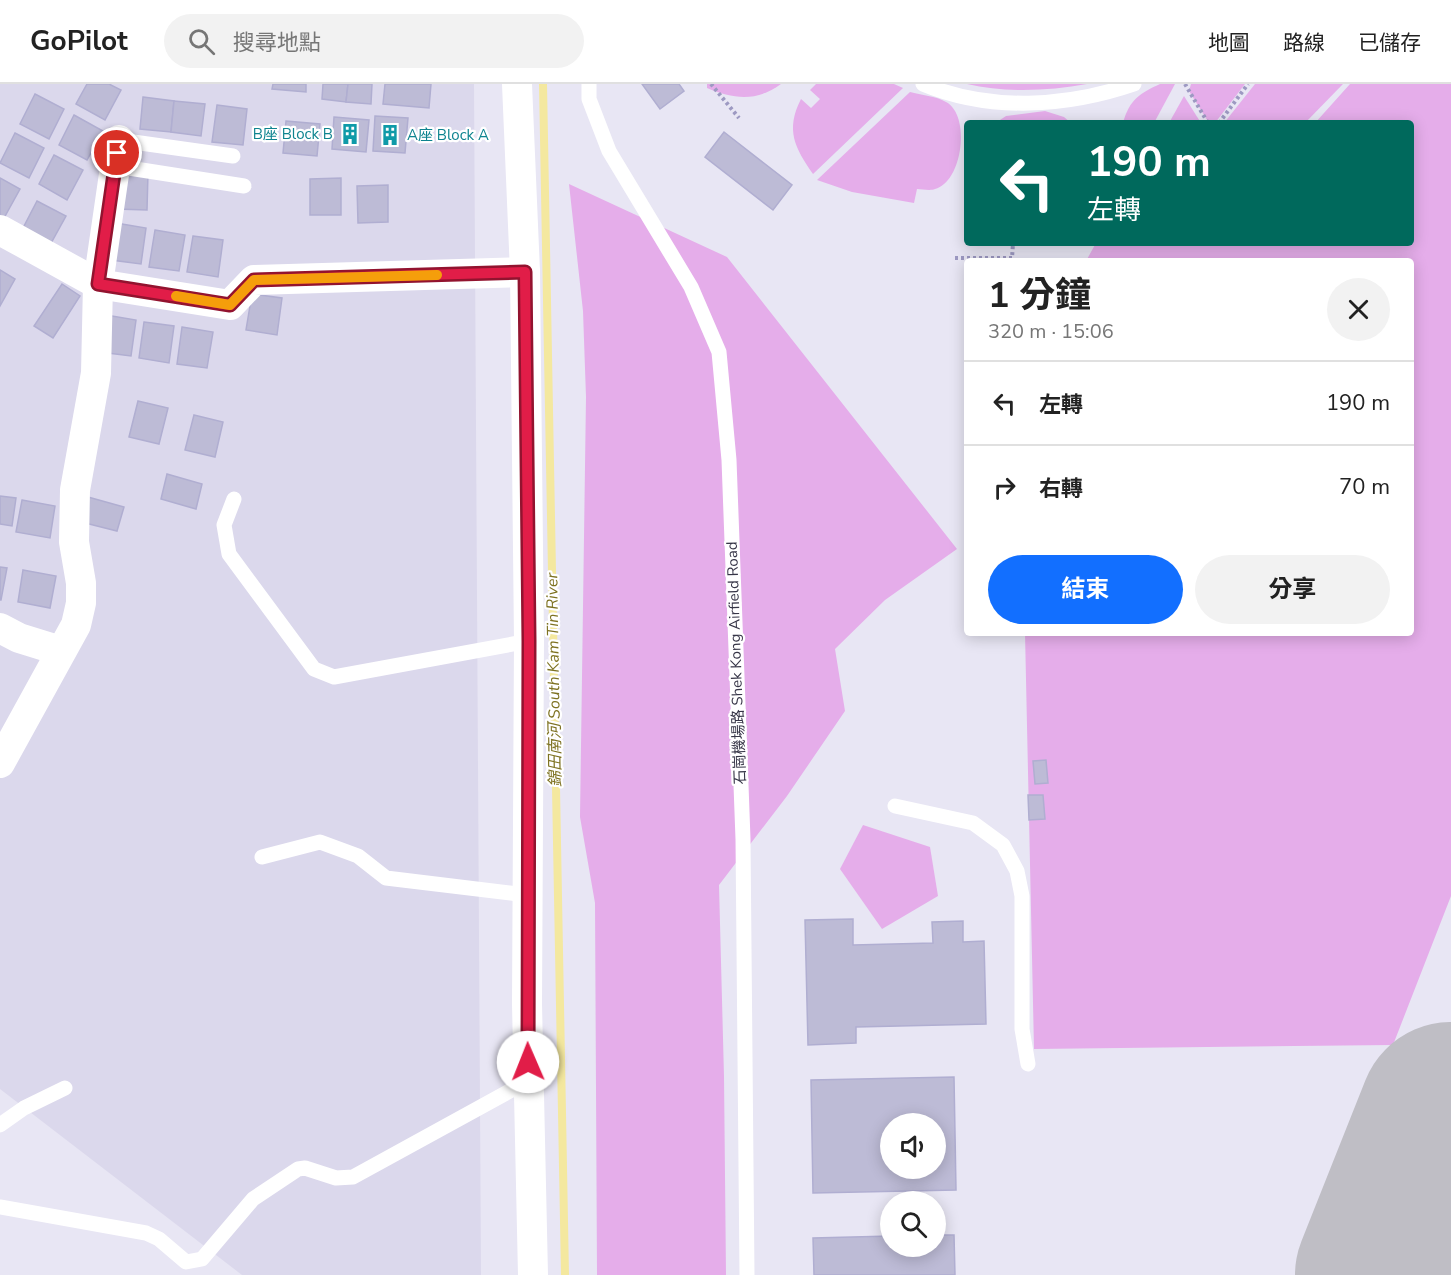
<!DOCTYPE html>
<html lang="zh-TW">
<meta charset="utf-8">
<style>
:root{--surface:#fff;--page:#f2f2f2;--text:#222;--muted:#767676;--line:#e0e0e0;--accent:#126fff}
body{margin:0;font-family:"Nunito Sans","Noto Sans TC",sans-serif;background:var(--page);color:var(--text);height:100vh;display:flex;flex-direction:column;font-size:22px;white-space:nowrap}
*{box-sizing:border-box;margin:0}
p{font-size:20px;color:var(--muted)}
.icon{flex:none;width:33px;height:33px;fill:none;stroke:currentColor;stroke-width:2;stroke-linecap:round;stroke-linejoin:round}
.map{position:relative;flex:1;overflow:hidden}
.panel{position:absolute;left:964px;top:174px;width:450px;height:378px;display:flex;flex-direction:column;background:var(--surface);border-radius:6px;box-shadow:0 3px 15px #0003}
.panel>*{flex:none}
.guide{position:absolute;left:964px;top:36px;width:450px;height:126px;border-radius:6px;box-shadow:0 3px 15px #0003;background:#00695c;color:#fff;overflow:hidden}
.fabs{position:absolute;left:880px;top:1029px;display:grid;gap:12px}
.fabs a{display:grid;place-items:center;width:66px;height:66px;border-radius:50%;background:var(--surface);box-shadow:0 3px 15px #0003;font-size:30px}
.pin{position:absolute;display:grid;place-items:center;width:51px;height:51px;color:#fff;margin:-26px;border:3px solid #fff;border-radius:50%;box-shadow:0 2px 6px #0007}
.me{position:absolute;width:66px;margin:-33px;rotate:359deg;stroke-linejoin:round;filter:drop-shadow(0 0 4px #0008)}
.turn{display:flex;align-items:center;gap:21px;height:126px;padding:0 24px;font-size:27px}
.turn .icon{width:78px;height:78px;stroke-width:2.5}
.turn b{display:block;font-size:42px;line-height:51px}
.round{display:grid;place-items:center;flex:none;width:63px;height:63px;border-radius:32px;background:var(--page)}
.headline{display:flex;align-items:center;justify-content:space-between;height:102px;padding:0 24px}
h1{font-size:36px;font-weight:700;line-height:45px}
.primary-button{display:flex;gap:12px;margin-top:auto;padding:12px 24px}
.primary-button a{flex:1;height:69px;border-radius:36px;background:var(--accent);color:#fff;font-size:24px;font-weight:700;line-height:69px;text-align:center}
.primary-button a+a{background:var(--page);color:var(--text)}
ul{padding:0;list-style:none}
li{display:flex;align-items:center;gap:18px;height:84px;padding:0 24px;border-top:2px solid var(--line)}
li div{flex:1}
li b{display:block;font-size:22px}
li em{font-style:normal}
header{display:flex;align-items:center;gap:36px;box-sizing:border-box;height:84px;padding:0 30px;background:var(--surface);border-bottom:2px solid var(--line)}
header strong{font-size:28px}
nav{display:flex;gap:33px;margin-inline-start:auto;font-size:21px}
.search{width:420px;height:54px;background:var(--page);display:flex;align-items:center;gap:15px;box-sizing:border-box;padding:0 21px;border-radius:33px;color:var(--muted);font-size:22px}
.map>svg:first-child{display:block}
.residential{fill:#dbd8ec}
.green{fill:#e5adea}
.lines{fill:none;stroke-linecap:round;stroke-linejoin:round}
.stream{stroke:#f4e89f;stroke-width:8}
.taxiway{stroke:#bfbec5;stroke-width:74}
.runway{stroke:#bfbec5;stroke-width:184}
.building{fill:#bdbbd6;stroke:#b0aed1;stroke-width:1.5;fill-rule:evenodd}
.path{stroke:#9d99c2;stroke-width:4;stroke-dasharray:3 3;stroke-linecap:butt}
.service{stroke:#fff;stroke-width:15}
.minor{stroke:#fff;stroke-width:30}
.route-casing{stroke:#92132f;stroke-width:15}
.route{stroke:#e11d48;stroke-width:10}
.slow{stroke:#f59e0b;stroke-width:10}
.labels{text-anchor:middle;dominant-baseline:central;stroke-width:4.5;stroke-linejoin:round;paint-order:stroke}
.culture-label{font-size:15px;fill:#0d838f;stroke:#fff;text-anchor:end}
.street-label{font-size:15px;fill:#363547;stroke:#fff}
.water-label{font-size:16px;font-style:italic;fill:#7e7221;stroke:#fff}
</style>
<header>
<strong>GoPilot</strong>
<div class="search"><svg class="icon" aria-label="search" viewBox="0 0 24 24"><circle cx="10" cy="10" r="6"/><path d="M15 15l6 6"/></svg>搜尋地點</div>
<nav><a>地圖</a><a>路線</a><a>已儲存</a></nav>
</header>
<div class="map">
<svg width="1451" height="1191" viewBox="0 0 1451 1191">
<rect width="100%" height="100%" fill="#e8e6f4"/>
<path class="residential" d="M0,0H474L481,1191H242L0,1005Z"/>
<g class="green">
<path d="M707,0H781C757,18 733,15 707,4Z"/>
<path d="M816,0H894L903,4L813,90C795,64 785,46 801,15L811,24L820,15L810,6Z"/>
<path d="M967,0H1087C1048,7 1005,9 967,0Z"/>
<path d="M1160,0H1175L1154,39H1123C1129,16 1140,9 1160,0Z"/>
<path d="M1191,0H1245L1215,39H1209L1189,7Z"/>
<path d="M1255,0H1343L1305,39H1224Z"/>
<path d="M1350,0H1451V812L1393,961L1034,965L1025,549H1412V177H1086L1096,159H1412V39H1315Z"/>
<path d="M910,8C921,11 936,12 946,18C971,31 963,98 935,105C930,107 922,105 917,105L914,119L852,108L817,96Z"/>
<path d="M1184,12L1201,39H1169Z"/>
<path d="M1045,27L1064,33L1071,39L997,38L1006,32Z"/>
<path d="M569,100L727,173L957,465L885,516L835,565L845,627L787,712L719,801L724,992L726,1191H597L595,819L580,733L586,313L583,227Z"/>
<path d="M863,741L930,763L938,812L882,845L840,785Z"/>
</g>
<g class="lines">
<path class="stream" d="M543,0L565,1191"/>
<path class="taxiway" d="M1441,1056L1451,1047"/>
<path class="runway" d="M1387,1191L1451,1030"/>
</g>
<g class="building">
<path d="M87,0H109L121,6L105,36L76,20Z"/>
<path d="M273,0H306V8L272,5Z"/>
<path d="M323,0H348L346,18L322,15Z"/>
<path d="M348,0H372L371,20L346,18Z"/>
<path d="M385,0H431L429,24L383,20Z"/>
<path d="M642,0H679L684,7L660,25Z"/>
<path d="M35,10L64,25L49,55L20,40Z"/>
<path d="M143,13L174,17L171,48L140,45Z"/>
<path d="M174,17L205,20L201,52L171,48Z"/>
<path d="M217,21L247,25L243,61L212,58Z"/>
<path d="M74,31L103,47L87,76L59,61Z"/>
<path d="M375,32L408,34L405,69L373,67Z"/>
<path d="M334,33L369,36L366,68L332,65Z"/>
<path d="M286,37L320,40L317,72L283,69Z"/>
<path d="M724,48L792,101L773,126L705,73Z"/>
<path d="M15,49L44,64L29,94L0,79Z"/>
<path d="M54,71L83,86L67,116L39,100Z"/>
<path d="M117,89H148L147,126L116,125Z"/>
<path d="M0,94L20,105L4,134L0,132Z"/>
<path d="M341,94V131H310V95Z"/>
<path d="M388,101V138L358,139L357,102Z"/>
<path d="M37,117L66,132L50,161L22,146Z"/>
<path d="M116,139L146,144L141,180L111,176Z"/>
<path d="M155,146L185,151L179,187L149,183Z"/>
<path d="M193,152L223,156L218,193L187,188Z"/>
<path d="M0,186L15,195L0,222Z"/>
<path d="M62,200L80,212L53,254L34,242Z"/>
<path d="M252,210L282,214L277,251L246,246Z"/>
<path d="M106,231L136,236L131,272L100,268Z"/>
<path d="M144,238L174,242L169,279L139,274Z"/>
<path d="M182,243L213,248L207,284L177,280Z"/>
<path d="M138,317L168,324L159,360L129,353Z"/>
<path d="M194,331L223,338L215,373L185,366Z"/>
<path d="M167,390L202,400L196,425L161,415Z"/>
<path d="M0,412L16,414L12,442L0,440Z"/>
<path d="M88,413L124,423L117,447L81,438Z"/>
<path d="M22,416L55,422L50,454L16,448Z"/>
<path d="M0,483L7,484L1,516H0Z"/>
<path d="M23,486L56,492L50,524L18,518Z"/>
<path d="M1046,676L1048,699L1035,700L1033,677Z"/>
<path d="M1028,711H1043L1045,735L1029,736Z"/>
<path d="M853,835V861L933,859L932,838L963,837V858L984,857L986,940L856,943V959L808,961L805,836Z"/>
<path d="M954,993L956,1106L813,1109L811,996ZM891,1040H936V1084H891Z"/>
<path d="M936,1151H954L955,1191H814L813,1154L891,1152V1162H936Z"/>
</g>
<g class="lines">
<g class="path">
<path d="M711,0L739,34"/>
<path d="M1185,0L1208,39"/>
<path d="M1219,39L1248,0"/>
<path d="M955,174H1012L1013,159"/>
</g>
<g class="service">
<path d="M589,0V15L609,67L691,203L719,268L729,376L743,755L747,1191"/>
<path d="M923,0C990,28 1067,23 1134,0"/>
<path d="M119,56L233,72"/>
<path d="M116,82L244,102"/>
<path d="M234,415L224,441L229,470L314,585L334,593L529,557"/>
<path d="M895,722L973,739L1003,761L1017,787L1022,812V945L1028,980"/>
<path d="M262,773L320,758L358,772L386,794L527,811"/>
<path d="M0,1041L24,1024L65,1004"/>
<path d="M0,1123L146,1149L159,1155L186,1178L202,1175L253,1115L298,1085L305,1084L336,1094L353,1093L528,997"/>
</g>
<g class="minor">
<path d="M517,0L525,188L529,557L527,920L533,1191"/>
<path d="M0,146L98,200L230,221L254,196L525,188"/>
<path d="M0,544L19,554L61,567"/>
<path d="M0,679L76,541L81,519V499L74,458L75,406L96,289L98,200L119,56"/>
</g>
</g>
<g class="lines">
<defs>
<path id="route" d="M117,69L98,200L230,221L254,196L525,188L529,557L528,978"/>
</defs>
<use href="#route" class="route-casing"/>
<use href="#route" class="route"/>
<path class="slow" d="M176,212L230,221L254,196L437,191"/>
</g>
<defs>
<symbol id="building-bare" viewBox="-9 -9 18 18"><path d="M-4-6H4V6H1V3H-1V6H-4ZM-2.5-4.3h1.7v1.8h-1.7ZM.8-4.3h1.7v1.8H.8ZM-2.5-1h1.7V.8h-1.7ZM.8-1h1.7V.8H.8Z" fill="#0f9aa8" stroke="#fff" stroke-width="2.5" paint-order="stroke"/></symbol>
</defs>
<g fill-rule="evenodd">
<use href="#building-bare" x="335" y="35" width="30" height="30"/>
<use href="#building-bare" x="375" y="36" width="30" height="30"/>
</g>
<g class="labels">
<g class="culture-label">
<text x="333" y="50">B座 Block B</text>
<text x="407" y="51" text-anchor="start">A座 Block A</text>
</g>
<g class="street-label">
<text transform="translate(736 579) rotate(-92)">石崗機場路 Shek Kong Airfield Road</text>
</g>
<g class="water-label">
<text transform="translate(554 596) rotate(-91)">錦田南河 South Kam Tin River</text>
</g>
</g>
</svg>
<div class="fabs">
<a><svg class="icon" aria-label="sound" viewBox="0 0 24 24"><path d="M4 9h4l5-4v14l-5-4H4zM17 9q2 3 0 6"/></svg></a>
<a><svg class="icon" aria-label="search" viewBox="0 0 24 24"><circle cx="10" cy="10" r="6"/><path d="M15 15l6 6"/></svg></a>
</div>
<div class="pin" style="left:117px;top:69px;background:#d93025"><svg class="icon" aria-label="arrive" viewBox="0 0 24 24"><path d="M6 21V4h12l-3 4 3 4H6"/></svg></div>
<svg class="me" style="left:528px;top:978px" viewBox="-20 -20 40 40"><circle r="19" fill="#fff"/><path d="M0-13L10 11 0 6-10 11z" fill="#e11d48"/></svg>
<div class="guide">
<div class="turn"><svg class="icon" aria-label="left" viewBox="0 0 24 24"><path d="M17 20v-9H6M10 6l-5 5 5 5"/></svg><div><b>190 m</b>左轉</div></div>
</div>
<section class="panel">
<div class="headline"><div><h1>1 分鐘</h1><p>320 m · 15:06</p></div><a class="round"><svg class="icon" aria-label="close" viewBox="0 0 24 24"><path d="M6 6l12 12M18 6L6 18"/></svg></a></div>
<ul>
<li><svg class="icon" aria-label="left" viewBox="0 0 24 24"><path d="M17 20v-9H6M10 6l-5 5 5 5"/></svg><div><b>左轉</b></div><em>190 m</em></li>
<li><svg class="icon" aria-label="right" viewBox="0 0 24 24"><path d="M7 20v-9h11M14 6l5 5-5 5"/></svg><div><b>右轉</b></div><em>70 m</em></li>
</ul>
<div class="primary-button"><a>結束</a><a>分享</a></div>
</section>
</div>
